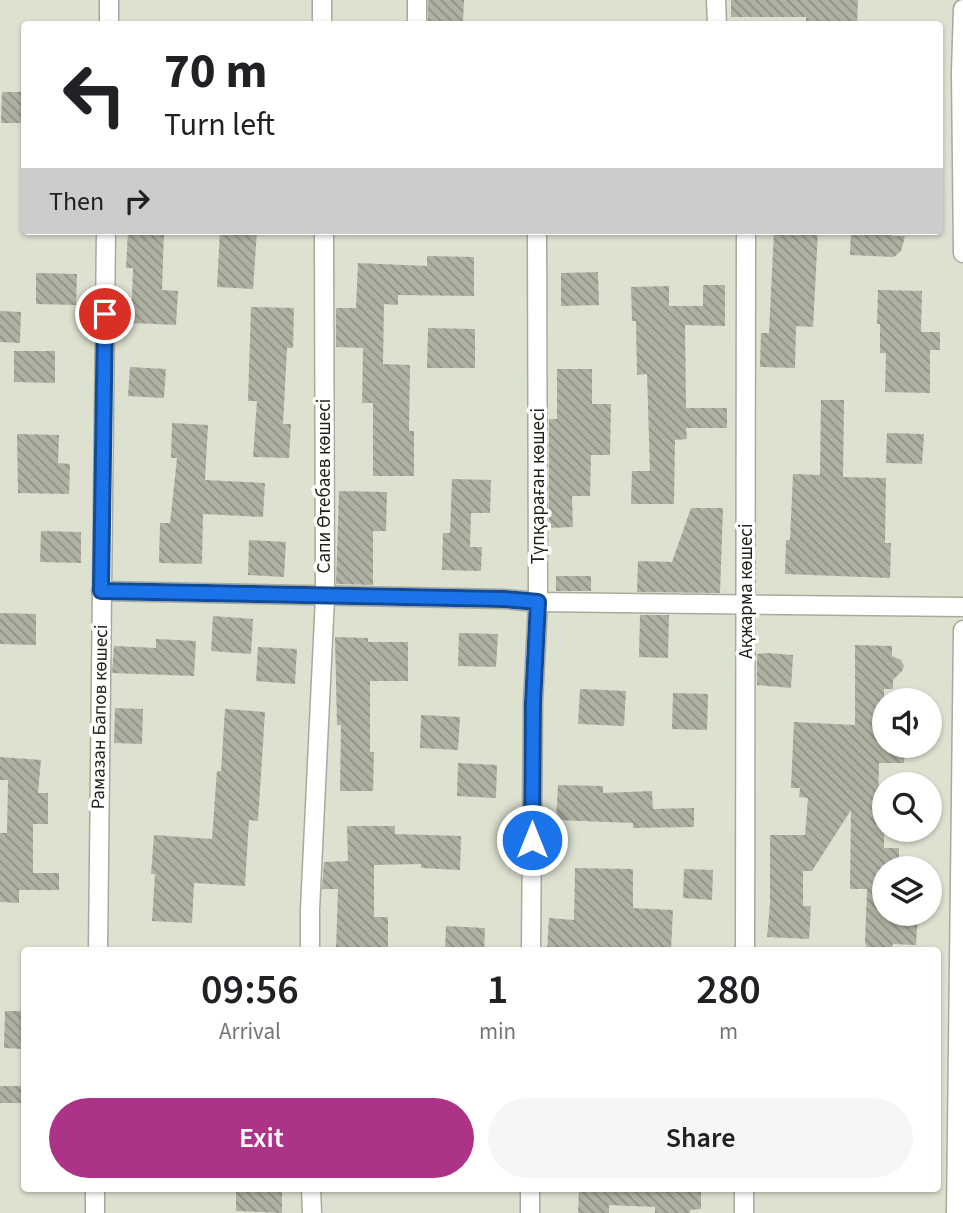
<!DOCTYPE html>
<meta charset="utf-8">
<style>
:root{--surface:#fff;--page:#f6f6f6;--text:#202124;--muted:#757577;--accent:#ac3387}
body{margin:0;font-family:"Source Sans 3",sans-serif;background:var(--page);color:var(--text);height:100vh;display:flex;flex-direction:column;font-size:26px;white-space:nowrap}
*{box-sizing:border-box;margin:0}
p{font-size:23px;color:var(--muted)}
.icon{flex:none;width:38px;height:38px;fill:none;stroke:currentColor;stroke-width:2;stroke-linecap:round;stroke-linejoin:round}
.map{position:relative;flex:1;overflow:hidden}
.side{position:absolute;left:21px;top:947px;width:920px;height:245px;display:flex;flex-direction:column;background:var(--surface);border-radius:7px;box-shadow:0 2px 5px #0004}
.side>*{flex:none}
.top-card{position:absolute;left:21px;top:21px;width:922px;height:214px;border-radius:7px;box-shadow:0 2px 5px #0004;background:#fff;color:var(--text);overflow:hidden}
.controls{position:absolute;left:872px;top:688px;display:grid;gap:14px}
.controls a{display:grid;place-items:center;width:70px;height:70px;border-radius:50%;background:var(--surface);box-shadow:0 2px 5px #0004;font-size:35px}
.pin{position:absolute;display:grid;place-items:center;width:60px;height:60px;color:#fff;margin:-30px;border:4px solid #fff;border-radius:50%;box-shadow:0 2px 7px #0007}
.me{position:absolute;width:77px;margin:-38px;rotate:0deg;stroke-linejoin:round;filter:drop-shadow(0 0 5px #0008)}
.turn{display:flex;align-items:center;gap:24px;height:147px;padding:0 28px;font-size:32px}
.turn .icon{width:91px;height:91px;stroke-width:2.5}
.turn b{display:block;font-size:49px;line-height:60px}
.then{display:flex;align-items:center;height:66px;padding:0 28px;background:#0003;gap:14px;font-size:26px}
.eta{display:flex;justify-content:space-evenly;align-items:center;height:119px;text-align:center}
.eta b{font-size:42px;font-weight:600;line-height:49px}
.button{display:flex;gap:14px;margin-top:auto;padding:14px 28px}
.button a{flex:1;height:80px;border-radius:42px;background:var(--accent);color:#fff;font-size:28px;font-weight:600;line-height:80px;text-align:center}
.button a+a{background:var(--page);color:var(--text)}
.map>svg:first-child{display:block}
.building{fill:url(#building-back-hatch)}
.lines{fill:none;stroke-linecap:round;stroke-linejoin:round}
.street-casing{stroke:#a7ab9b;stroke-width:21}
.street{stroke:#fff;stroke-width:18}
.route-casing{stroke:#114b97;stroke-width:18}
.route{stroke:#1a73e8;stroke-width:12}
.labels{text-anchor:middle;dominant-baseline:central;stroke-width:7;stroke-linejoin:round;paint-order:stroke}
.street-label{font-size:19px;fill:#1e201a;stroke:#fff}
</style>
<div class="map">
<svg width="963" height="1213" viewBox="0 0 963 1213">
<defs>
<pattern id="building-back-hatch" width="6" height="6" patternUnits="userSpaceOnUse" patternTransform="scale(1.75)"><rect width="6" height="6" fill="#aeb2a2"/><path d="M-1 5l2 2M0 0l6 6M5-1l2 2" fill="none" stroke="#8d9083"/></pattern>
</defs>
<rect width="100%" height="100%" fill="#dce1d0"/>
<g class="building">
<path d="M428,0H464L463,24L428,22Z"/>
<path d="M731,0H858L857,24H806V17H731Z"/>
<path d="M2,92H24V123H1Z"/>
<path d="M128,231H164L162,290L178,291L176,325L131,323L133,268H126Z"/>
<path d="M220,231H257L253,289L217,287Z"/>
<path d="M774,231H818L813,327L796,326L795,368L760,367L761,333H769Z"/>
<path d="M851,231H892V236H905L901,251L894,257L850,255Z"/>
<path d="M427,256L474,257V296L398,295V305L384,304L383,364L410,365L409,431H414V476H373V403H362L363,348L336,347V308H356L358,263L427,266Z"/>
<path d="M598,272L599,305L561,306V273Z"/>
<path d="M36,273L77,274L76,305L36,304Z"/>
<path d="M703,285H725V326L685,325L686,408H727V428H686L687,439L675,440L674,504H631L632,471H650L647,374L637,375L636,321H632L631,287L669,286V306H703Z"/>
<path d="M878,290L922,291L921,332H940V350H930V393L885,392L886,353H880V324H877Z"/>
<path d="M251,307L294,308L293,348H287L283,424H291L289,458L253,457L257,401H248Z"/>
<path d="M0,311L21,312L20,343L0,342Z"/>
<path d="M428,328L475,329V368H427Z"/>
<path d="M14,351H55V383L14,382Z"/>
<path d="M130,367L166,369L164,398L128,396Z"/>
<path d="M557,369H592V404H611L610,455H591L590,496H572L573,527L549,528V419H557Z"/>
<path d="M821,400H844L843,477L886,478L885,543H891L890,578L785,574L786,540H790L793,474L820,475Z"/>
<path d="M172,423L208,425L205,480L265,483L263,517L203,514L202,564L159,563L160,523H170L177,458H171Z"/>
<path d="M887,433L924,434L922,464L886,463Z"/>
<path d="M17,434L59,435L58,463L70,464L69,494L18,493Z"/>
<path d="M452,479L491,480L490,513H471L470,547H482L481,571L442,570L443,533H450Z"/>
<path d="M339,491L387,492L386,531H373V585L336,584Z"/>
<path d="M691,508H723L720,593L637,592L638,561L672,562Z"/>
<path d="M41,531L81,532V563L40,562Z"/>
<path d="M249,540L286,542L284,577L248,575Z"/>
<rect x="556" y="576" width="35" height="15"/>
<path d="M0,613L36,614V645L0,644Z"/>
<path d="M640,615H669L668,658L639,657Z"/>
<path d="M213,616L253,619L251,654L211,651Z"/>
<path d="M459,633L498,634L496,667L458,666Z"/>
<path d="M335,637L368,638V642H408V681H370V752H374L373,791H340L341,725H337Z"/>
<path d="M156,639L196,641L194,676L112,673L114,646L156,648Z"/>
<path d="M855,645L892,646V656L901,660L904,666L902,671L893,680V689H884V746H905L904,763H879L878,804L884,805V848H899V868H884V914H918L916,945L893,944L890,950H869L865,943L867,889H850L851,810L812,871H803V906H811L809,939L767,937L770,904V835H805L808,798L799,797L800,788H791L794,722L855,725Z"/>
<path d="M258,647L297,649L295,684L256,681Z"/>
<path d="M767,653L793,655L791,688L757,685V654Z"/>
<path d="M580,689L626,691L624,726L578,724Z"/>
<path d="M673,693L708,694L707,730L672,729Z"/>
<path d="M115,708L143,709L142,744L114,743Z"/>
<path d="M225,709L265,712L258,821L249,820L245,886L194,883L192,923L152,921L155,874H151L154,835L212,839L217,771H221Z"/>
<path d="M421,715L460,717L458,750L420,748Z"/>
<path d="M0,757L41,760L38,793H48V824H33V873H59V890H19V903L0,902V833H7L8,780H0Z"/>
<path d="M458,763L497,765L496,798L457,796Z"/>
<path d="M558,785L603,786V793L652,791L653,809L694,808V827L633,828V823L556,820Z"/>
<path d="M347,826H395V834L461,836L460,870L421,868V864L374,865V917H388V950H336L338,889H322L324,862L348,861Z"/>
<path d="M575,868L633,869V908L673,910L671,950H547L549,918L574,920Z"/>
<path d="M684,869L713,870L712,900L683,898Z"/>
<path d="M446,926L485,928L484,950H445Z"/>
<path d="M5,1011H24V1049L4,1048Z"/>
<rect x="0" y="1086" width="24" height="17"/>
<path d="M236,1188H282V1213L236,1211Z"/>
<path d="M579,1188H701V1209L690,1210V1213H655V1207L609,1205V1213H578Z"/>
</g>
<g class="lines">
<defs>
<g id="street">
<path d="M322,0V24"/>
<path d="M716,0L717,24"/>
<path d="M963,9L961,72L963,253"/>
<path d="M109,24V0"/>
<path d="M417,24V0"/>
<path d="M101,591L504,599L538,602L963,607"/>
<path d="M98,950L106,231"/>
<path d="M310,950V910L325,597L324,231"/>
<path d="M531,950L533,703L538,602L537,231"/>
<path d="M745,950L746,231"/>
<path d="M311,1188L312,1213"/>
<path d="M530,1188V1213"/>
<path d="M95,1213V1188"/>
<path d="M744,1213V1188"/>
<path d="M956,1213L963,630"/>
</g>
</defs>
<use href="#street" class="street-casing"/>
<use href="#street" class="street"/>
</g>
<g class="lines">
<defs>
<path id="route" d="M105,314L101,591L504,599L538,602L533,703L532,840"/>
</defs>
<use href="#route" class="route-casing"/>
<use href="#route" class="route"/>
</g>
<g class="labels">
<g class="street-label">
<text transform="translate(324 486) rotate(-90)">Сапи Өтебаев көшесі</text>
<text transform="translate(538 486) rotate(-90)">Түпқараған көшесі</text>
<text transform="translate(746 591) rotate(-90)">Ақжарма көшесі</text>
<text transform="translate(100 717) rotate(-89)">Рамазан Бапов көшесі</text>
</g>
</g>
</svg>
<div class="controls">
<a><svg class="icon" aria-label="sound" viewBox="0 0 24 24"><path d="M4 9h4l5-4v14l-5-4H4zM17 9q2 3 0 6"/></svg></a>
<a><svg class="icon" aria-label="search" viewBox="0 0 24 24"><circle cx="10" cy="10" r="6"/><path d="M15 15l6 6"/></svg></a>
<a><svg class="icon" aria-label="layers" viewBox="0 0 24 24"><path d="M12 4l9 5-9 5-9-5zM3 14l9 5 9-5"/></svg></a>
</div>
<div class="pin" style="left:105px;top:314px;background:#d93025"><svg class="icon" aria-label="arrive" viewBox="0 0 24 24"><path d="M6 21V4h12l-3 4 3 4H6"/></svg></div>
<svg class="me" style="left:532px;top:840px" viewBox="-20 -20 40 40"><circle r="17" fill="#1a73e8" stroke="#fff" stroke-width="3"/><path d="M0-11L8 9 0 5-8 9z" fill="#fff"/></svg>
<div class="top-card">
<div class="turn"><svg class="icon" aria-label="left" viewBox="0 0 24 24"><path d="M17 20v-9H6M10 6l-5 5 5 5"/></svg><div><b>70 m</b>Turn left</div></div>
<div class="then">Then<svg class="icon" aria-label="right" viewBox="0 0 24 24"><path d="M7 20v-9h11M14 6l5 5-5 5"/></svg></div>
</div>
<section class="side">
<div class="eta">
<div><b>09:56</b><p>Arrival</p></div>
<div><b>1</b><p>min</p></div>
<div><b>280</b><p>m</p></div>
</div>
<div class="button"><a>Exit</a><a>Share</a></div>
</section>
</div>
